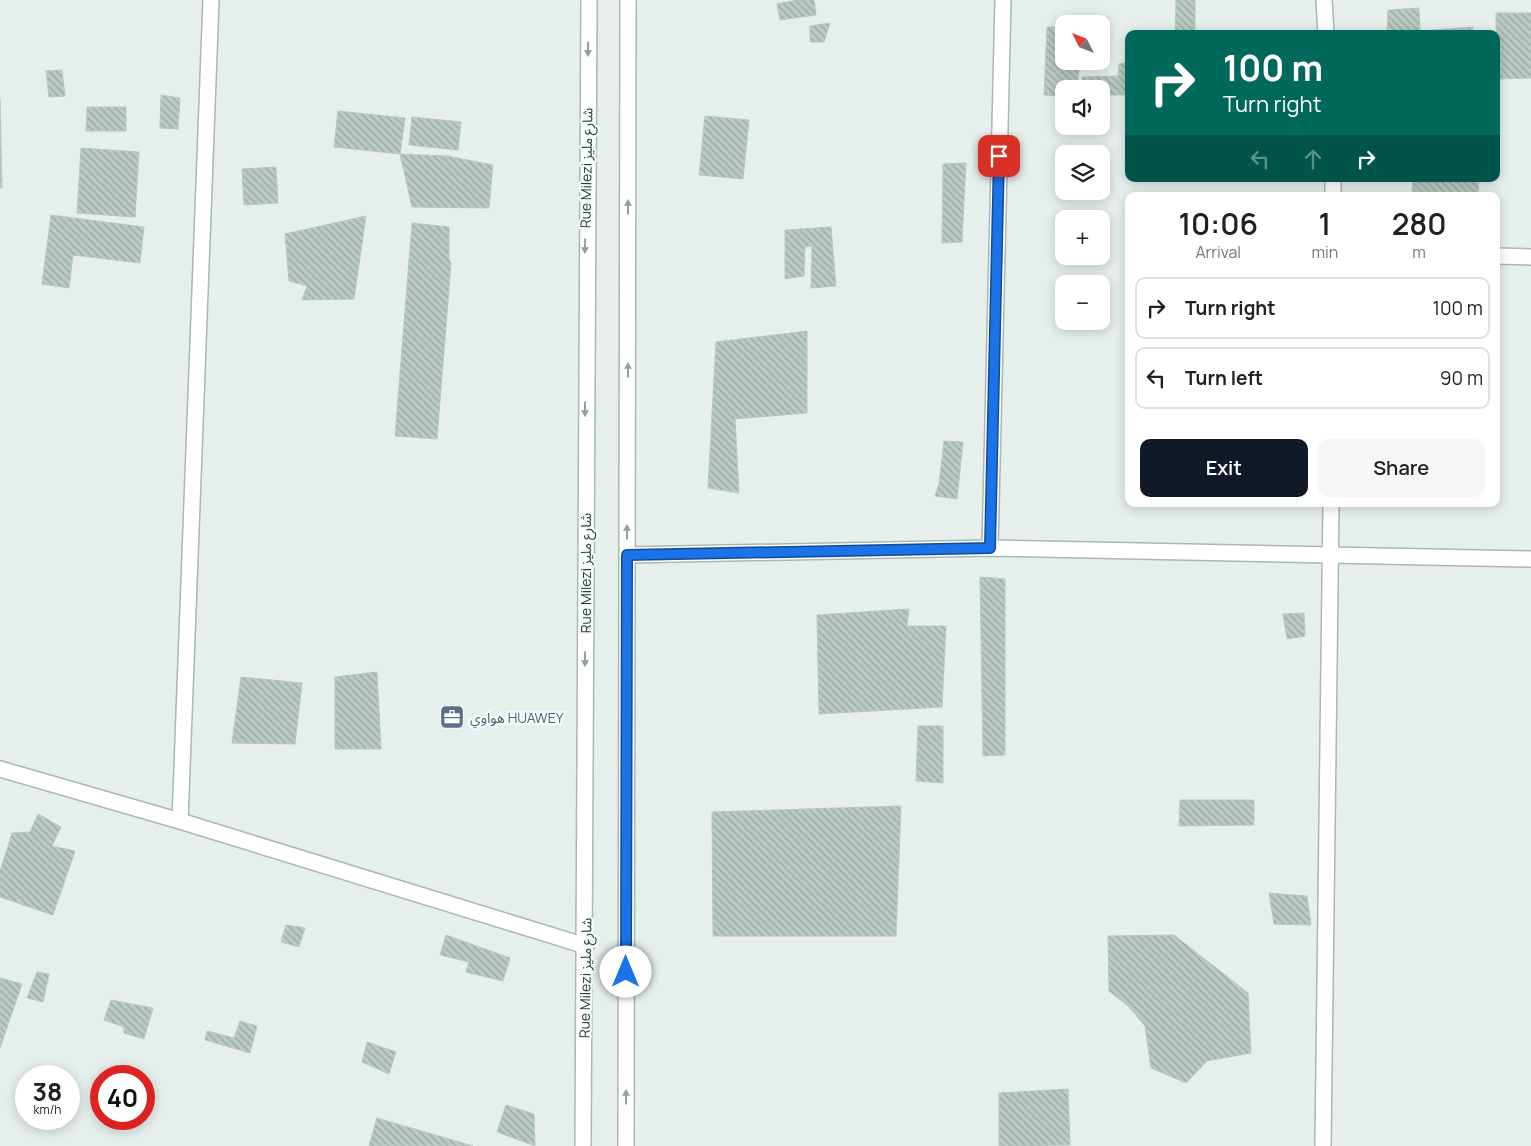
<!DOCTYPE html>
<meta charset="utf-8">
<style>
:root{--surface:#fff;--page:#f6f6f6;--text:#202124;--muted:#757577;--line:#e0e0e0;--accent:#111827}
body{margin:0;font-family:Manrope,"Noto Sans Arabic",sans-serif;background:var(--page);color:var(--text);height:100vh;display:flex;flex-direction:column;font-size:19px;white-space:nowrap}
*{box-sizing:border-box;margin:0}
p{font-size:16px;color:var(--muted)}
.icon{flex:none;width:28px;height:28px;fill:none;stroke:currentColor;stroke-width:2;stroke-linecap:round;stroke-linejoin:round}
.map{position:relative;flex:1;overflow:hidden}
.side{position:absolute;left:1125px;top:192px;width:375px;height:315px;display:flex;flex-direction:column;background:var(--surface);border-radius:10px;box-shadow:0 2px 12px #0003}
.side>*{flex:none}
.hud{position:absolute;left:1125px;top:30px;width:375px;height:152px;border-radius:10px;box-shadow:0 2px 12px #0003;background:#00695c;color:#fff;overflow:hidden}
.needle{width:32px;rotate:312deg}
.controls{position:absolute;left:1055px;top:15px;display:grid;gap:10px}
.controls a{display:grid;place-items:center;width:55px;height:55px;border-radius:10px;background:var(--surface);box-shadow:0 2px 12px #0003;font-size:25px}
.speed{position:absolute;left:15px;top:1065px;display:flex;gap:10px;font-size:25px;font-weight:700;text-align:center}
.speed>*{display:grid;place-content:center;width:65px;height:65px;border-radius:50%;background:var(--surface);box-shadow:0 2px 12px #0003;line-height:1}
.speed small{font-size:12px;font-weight:400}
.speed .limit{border:8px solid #d22;background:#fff;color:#111}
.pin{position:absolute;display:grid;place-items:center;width:42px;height:42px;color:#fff;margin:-21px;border-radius:10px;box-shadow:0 2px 8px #0006}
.me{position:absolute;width:55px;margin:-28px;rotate:0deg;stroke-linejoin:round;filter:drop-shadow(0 0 4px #0008)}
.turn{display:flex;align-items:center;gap:18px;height:105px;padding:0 15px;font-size:22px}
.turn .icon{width:65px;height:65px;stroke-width:2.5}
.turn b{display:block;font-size:35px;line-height:42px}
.lanes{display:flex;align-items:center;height:48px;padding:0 15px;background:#0003;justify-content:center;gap:25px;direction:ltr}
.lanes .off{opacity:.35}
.eta{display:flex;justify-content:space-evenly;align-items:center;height:85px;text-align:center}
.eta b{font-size:30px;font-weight:600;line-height:35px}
.button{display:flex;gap:10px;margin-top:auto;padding:10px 15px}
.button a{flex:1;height:58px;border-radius:10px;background:var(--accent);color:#fff;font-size:20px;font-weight:600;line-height:58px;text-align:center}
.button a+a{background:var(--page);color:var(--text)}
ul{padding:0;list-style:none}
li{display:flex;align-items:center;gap:15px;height:62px;margin:0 10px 8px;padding:0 5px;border:2px solid var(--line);border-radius:10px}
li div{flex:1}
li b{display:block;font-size:19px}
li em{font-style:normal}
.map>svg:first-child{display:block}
.building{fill:url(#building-back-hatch);stroke:#b8c9c2}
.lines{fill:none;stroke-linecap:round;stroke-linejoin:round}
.minor-casing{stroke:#a8b8b2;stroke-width:18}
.tertiary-casing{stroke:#a8b8b2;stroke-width:18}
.minor{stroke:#fff;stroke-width:15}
.tertiary{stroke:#fff;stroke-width:15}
.oneway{fill:#92a09c}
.route-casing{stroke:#114b97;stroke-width:12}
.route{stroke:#1a73e8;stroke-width:9}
.labels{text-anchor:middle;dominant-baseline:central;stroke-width:4.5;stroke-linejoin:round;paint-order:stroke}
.street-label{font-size:14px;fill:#24423a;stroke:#f7fbf9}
.service-label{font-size:14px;fill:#4e5e75;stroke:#f7fbf9;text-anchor:start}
</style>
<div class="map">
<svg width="1531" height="1146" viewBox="0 0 1531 1146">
<defs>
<pattern id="building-back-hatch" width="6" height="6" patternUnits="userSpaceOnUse" patternTransform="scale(1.25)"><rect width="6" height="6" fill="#bbcac4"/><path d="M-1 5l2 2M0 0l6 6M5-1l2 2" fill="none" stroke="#98a6a0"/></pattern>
</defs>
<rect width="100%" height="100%" fill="#e6efeb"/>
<g class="building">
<path d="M797,0H814L816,15L780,20L777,4Z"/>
<path d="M1176,0H1195V34H1175Z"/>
<path d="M1419,8L1420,31L1473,27V34H1387L1388,10Z"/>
<path d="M1496,13H1531V78L1497,79Z"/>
<path d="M830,23L824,42H810V26Z"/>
<path d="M1047,27H1064V61H1080L1077,89H1064V96L1044,95Z"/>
<path d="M1129,62V95H1101V89H1082V77L1118,76L1119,64Z"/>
<path d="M62,70L65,96L49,97L46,71Z"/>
<path d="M161,95L180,98L178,129L160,128Z"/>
<path d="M0,99L2,188H0Z"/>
<path d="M87,107H126V131H86Z"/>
<path d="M338,111L405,118L400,154L334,147Z"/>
<path d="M705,116L749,120L743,179L699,175Z"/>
<path d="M412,117L461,122L458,150L409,145Z"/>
<path d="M81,148L139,152L135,217L77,213Z"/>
<path d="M400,154L447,156L493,165L489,208L412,207Z"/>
<path d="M966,163L962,242L942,243L943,164Z"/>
<path d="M276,167L278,203L244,205L242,169Z"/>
<path d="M1413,179H1479L1478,196H1443L1412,191Z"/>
<path d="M51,215L144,227L140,263L73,255L69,288L42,284Z"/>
<path d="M366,216L354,299L302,300L307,286L289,281L285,234Z"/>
<path d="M412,223L449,227V259L451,264L437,439L395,436Z"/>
<path d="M831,227L836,286L811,288L812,246L805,247L804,276L785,279V230Z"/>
<path d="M807,331V413L735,419L739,493L708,488L716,342Z"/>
<path d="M944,441L963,442L957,499L935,496L939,484Z"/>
<path d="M980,577L1005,579V755L983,756Z"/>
<path d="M909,609L907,626H946L942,707L819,714L817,615Z"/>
<path d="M1304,613L1305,636L1287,639L1283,614Z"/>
<path d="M377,672L381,749H335V677Z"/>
<path d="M241,677L302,683L295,744L232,743Z"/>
<path d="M918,726H943V783L916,781Z"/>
<path d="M1180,800H1254V825L1179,826Z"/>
<path d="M901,806L896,936H713L712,812Z"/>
<path d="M38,814L61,827L52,846L75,851L53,915L0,897V871L12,833L30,832Z"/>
<path d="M1269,893L1307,896L1311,925L1274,924Z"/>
<path d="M286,925L305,928L299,947L281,942Z"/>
<path d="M446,935L510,958L503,981L466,972L469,962L440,955Z"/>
<path d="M1174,935L1248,993L1251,1053L1207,1061L1186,1083L1151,1068L1145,1026L1128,1006L1109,991L1108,936Z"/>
<path d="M37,972L49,974L43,1002L27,998Z"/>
<path d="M0,978L22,984L0,1048Z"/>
<path d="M111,1000L153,1008L144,1039L124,1033V1027L104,1020Z"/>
<path d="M240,1021L257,1026L250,1053L205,1040L207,1031L234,1038Z"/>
<path d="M367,1042L396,1052L389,1074L362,1062Z"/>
<path d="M1068,1089L1070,1145L999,1146V1093Z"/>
<path d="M506,1105L534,1114L535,1146L497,1132Z"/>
<path d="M377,1118L473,1146H369Z"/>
</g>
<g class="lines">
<defs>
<g id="minor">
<path d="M1324,0L1326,34"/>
<path d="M1333,179V196"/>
<path d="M1496,256L1531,257"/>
<path d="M990,548L1003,0"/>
<path d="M627,555L990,548L1531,559"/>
<path d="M0,769L180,821L586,946"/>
<path d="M180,821L211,0"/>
<path d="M1323,1146L1331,504"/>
</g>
<g id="tertiary">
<path d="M583,1146C588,764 584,382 589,0"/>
<path d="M626,1146L628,0"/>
</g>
</defs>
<use href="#minor" class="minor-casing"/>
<use href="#tertiary" class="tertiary-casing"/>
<use href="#minor" class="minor"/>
<use href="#tertiary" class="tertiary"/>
</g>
<defs><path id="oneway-solid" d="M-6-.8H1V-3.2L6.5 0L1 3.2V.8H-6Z" transform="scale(1.25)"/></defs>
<g class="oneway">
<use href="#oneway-solid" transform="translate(588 49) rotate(91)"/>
<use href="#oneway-solid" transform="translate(628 207) rotate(-90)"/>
<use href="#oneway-solid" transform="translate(585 246) rotate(91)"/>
<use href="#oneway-solid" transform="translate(628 370) rotate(-90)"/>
<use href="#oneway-solid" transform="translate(585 409) rotate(90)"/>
<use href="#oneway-solid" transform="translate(627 532) rotate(-90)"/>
<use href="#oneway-solid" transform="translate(585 659) rotate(90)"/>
<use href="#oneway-solid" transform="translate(626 1097) rotate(-90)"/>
</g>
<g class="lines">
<defs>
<path id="route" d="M626,972L627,555L990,548L999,156"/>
</defs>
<use href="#route" class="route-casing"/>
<use href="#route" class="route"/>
</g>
<defs>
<symbol id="office-square" viewBox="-11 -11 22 22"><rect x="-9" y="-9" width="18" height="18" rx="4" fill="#5c6f8a" stroke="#f7fbf9"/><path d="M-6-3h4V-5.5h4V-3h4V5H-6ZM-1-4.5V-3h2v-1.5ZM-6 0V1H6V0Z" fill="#fff"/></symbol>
</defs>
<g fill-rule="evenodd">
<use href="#office-square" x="438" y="703" width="28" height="28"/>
</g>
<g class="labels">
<g class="street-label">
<text transform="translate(586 168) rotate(-89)">Rue Milezi شارع مليز</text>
<text transform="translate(585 573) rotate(-90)">Rue Milezi شارع مليز</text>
<text transform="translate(585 978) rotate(-89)">Rue Milezi شارع مليز</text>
</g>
<g class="service-label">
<text x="470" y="717">هواوي HUAWEY</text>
</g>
</g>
</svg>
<div class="controls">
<a><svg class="needle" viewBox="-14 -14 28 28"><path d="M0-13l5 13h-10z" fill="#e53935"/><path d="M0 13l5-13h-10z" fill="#757577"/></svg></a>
<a><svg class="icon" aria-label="sound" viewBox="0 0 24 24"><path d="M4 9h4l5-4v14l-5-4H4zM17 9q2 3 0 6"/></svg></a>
<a><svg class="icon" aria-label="layers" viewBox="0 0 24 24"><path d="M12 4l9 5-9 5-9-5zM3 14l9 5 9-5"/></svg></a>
<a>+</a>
<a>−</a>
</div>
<div class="speed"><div>38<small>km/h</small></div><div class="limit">40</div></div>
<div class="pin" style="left:999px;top:156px;background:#d93025"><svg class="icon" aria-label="arrive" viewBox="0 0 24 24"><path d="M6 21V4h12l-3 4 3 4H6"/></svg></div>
<svg class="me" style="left:626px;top:972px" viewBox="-20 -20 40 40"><circle r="19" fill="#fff"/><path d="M0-13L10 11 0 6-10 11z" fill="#1a73e8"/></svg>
<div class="hud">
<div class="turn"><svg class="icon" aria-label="right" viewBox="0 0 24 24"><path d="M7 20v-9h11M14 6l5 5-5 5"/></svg><div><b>100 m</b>Turn right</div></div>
<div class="lanes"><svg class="icon off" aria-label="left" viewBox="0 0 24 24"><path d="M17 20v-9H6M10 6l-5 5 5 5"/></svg><svg class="icon off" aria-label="ahead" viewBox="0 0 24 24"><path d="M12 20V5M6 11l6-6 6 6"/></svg><svg class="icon" aria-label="right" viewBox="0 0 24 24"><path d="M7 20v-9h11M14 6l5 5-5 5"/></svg></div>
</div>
<section class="side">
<div class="eta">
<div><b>10:06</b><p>Arrival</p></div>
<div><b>1</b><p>min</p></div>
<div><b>280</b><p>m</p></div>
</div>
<ul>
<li><svg class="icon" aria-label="right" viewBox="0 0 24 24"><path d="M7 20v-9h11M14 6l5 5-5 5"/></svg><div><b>Turn right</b></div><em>100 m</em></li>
<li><svg class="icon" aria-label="left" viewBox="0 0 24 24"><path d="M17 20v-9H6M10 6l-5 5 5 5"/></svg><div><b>Turn left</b></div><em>90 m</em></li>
</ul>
<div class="button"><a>Exit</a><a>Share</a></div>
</section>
</div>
